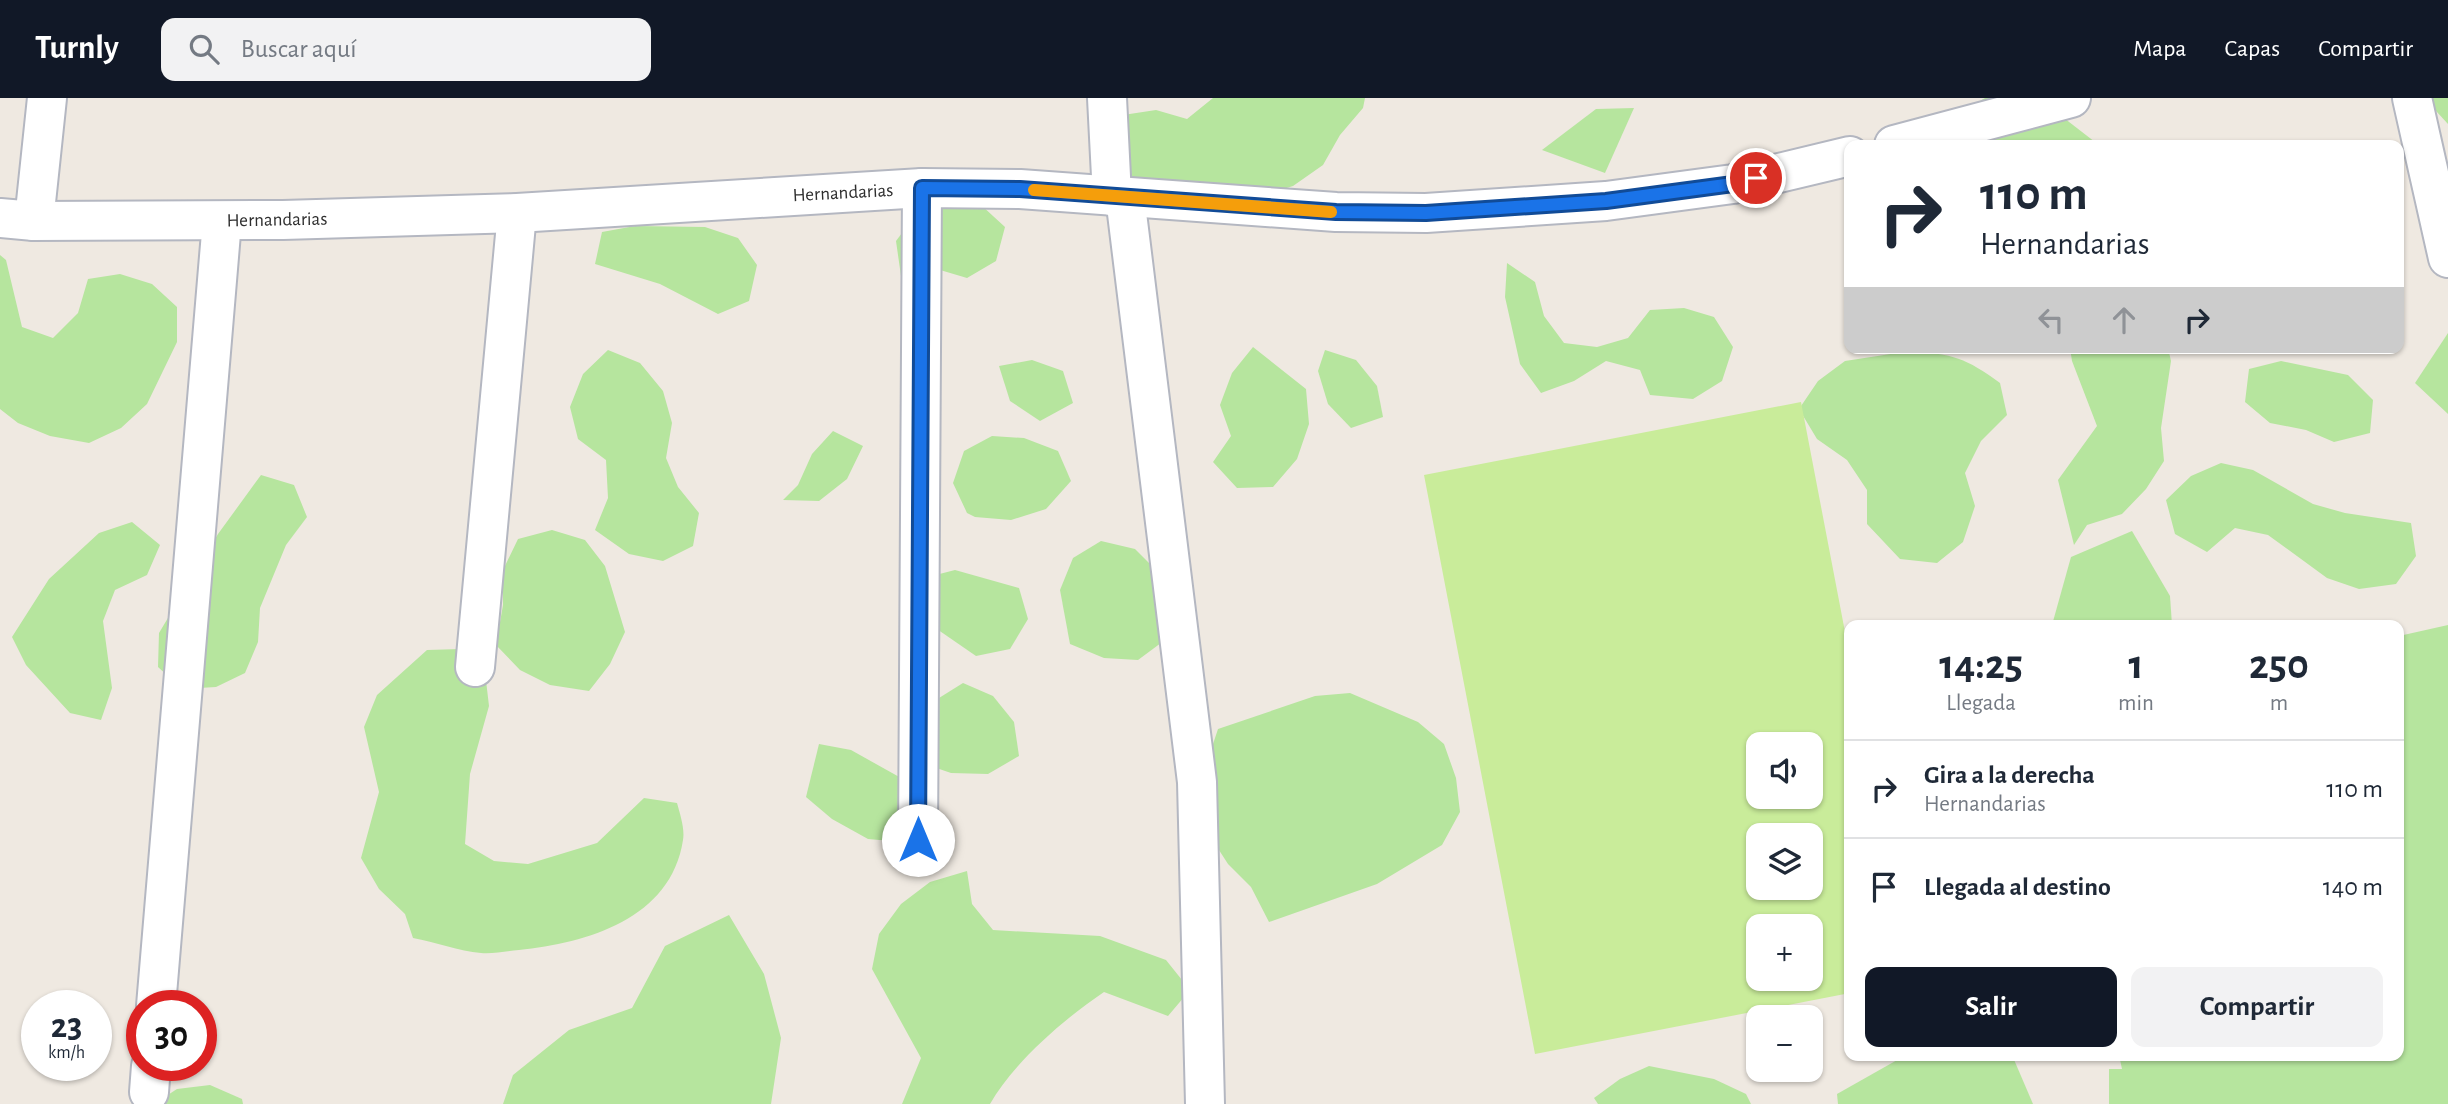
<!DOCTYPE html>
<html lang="es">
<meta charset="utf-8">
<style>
:root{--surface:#fff;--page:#f2f2f3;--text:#1f2937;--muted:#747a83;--line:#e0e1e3;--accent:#111827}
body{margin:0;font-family:"Alegreya Sans",sans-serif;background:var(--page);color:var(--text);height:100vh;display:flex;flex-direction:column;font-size:26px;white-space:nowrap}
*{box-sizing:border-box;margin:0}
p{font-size:23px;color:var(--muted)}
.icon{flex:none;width:38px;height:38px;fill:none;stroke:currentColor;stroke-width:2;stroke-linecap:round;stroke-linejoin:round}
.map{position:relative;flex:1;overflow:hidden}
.drawer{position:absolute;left:1844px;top:522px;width:560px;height:441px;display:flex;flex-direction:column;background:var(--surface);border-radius:14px;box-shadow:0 2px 5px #0004}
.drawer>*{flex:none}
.hud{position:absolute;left:1844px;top:42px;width:560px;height:214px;border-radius:14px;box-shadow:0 2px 5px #0004;background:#fff;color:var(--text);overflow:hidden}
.controls{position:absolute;left:1746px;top:634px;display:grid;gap:14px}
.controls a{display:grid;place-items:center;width:77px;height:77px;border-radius:14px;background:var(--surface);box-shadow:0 2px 5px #0004;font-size:35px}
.speed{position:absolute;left:21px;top:892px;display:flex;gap:14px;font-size:35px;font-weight:700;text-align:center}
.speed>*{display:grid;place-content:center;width:91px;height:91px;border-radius:50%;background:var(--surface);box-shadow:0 2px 5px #0004;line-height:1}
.speed small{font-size:18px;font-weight:400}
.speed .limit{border:10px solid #d22;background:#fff;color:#111}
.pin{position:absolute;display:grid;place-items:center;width:60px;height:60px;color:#fff;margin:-30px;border:4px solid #fff;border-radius:50%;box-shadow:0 2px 7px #0007}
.me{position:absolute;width:77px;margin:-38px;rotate:0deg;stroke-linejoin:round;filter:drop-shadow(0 0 5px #0008)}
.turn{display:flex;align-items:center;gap:24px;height:147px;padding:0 21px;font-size:32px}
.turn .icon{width:91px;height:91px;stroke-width:2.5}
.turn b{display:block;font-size:49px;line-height:60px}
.lanes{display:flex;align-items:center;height:66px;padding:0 21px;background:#0003;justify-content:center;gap:35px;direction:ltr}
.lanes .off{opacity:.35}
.eta{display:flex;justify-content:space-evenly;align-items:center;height:119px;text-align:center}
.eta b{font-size:42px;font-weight:700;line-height:49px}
.action{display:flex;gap:14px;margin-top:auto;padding:14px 21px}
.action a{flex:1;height:80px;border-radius:14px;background:var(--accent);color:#fff;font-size:28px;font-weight:700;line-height:80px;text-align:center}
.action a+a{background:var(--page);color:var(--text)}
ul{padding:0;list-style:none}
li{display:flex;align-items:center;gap:21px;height:98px;padding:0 21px;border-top:2px solid var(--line)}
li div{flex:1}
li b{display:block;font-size:26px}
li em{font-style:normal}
header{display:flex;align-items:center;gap:42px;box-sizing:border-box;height:98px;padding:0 35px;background:var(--accent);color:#fff}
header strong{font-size:33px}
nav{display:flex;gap:38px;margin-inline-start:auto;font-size:24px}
.search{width:490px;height:63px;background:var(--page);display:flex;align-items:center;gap:18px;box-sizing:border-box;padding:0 24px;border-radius:14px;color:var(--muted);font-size:26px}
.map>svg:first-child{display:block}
.green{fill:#b6e59e}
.pitch{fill:#c9ec9a;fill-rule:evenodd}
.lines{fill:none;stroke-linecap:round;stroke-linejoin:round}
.minor-casing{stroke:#b4b7c1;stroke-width:42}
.minor{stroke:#fff;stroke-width:38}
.route-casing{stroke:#114b97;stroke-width:18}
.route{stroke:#1a73e8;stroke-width:12}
.slow{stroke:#f59e0b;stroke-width:12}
.labels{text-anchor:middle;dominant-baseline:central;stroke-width:5;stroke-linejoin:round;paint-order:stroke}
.street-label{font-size:19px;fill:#2e2e2e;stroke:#fff}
</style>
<header>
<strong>Turnly</strong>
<div class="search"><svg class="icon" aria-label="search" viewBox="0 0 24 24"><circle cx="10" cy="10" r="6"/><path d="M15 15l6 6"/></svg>Buscar aquí</div>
<nav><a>Mapa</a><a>Capas</a><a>Compartir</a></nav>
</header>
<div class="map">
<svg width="2448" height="1006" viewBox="0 0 2448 1006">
<rect width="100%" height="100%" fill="#efe9e1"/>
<g class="green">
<path d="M1213,0H1365L1363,10L1340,37L1323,67L1293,88L1258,99L1169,93L1100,72L1123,17L1156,12L1187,21Z"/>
<path d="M1985,0H2038L2095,44L2097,47H1941L1980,3Z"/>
<path d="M2424,0H2448V26Z"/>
<path d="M1634,10L1605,75L1542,52L1596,11Z"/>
<path d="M948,102L981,107L1005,129L996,163L967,180L930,169L901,178L896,143L917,115Z"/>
<path d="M635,128L705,129L738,140L757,167L749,203L718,216L660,186L595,166L602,134Z"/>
<path d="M0,157L6,162L22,229L53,240L78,215L88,181L120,176L152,186L177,209V244L147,306L121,330L89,345L50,338L18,325L0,311Z"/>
<path d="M1507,165L1535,184L1544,218L1564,245L1597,249L1628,240L1650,212L1684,210L1714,219L1733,249L1722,283L1693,301L1650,297L1640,272L1606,263L1574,283L1541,295L1520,266L1505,199Z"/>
<path d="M2448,235V316L2415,285Z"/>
<path d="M1253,249L1306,291L1309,326L1297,361L1273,389L1237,390L1213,364L1231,338L1220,307L1232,275Z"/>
<path d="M2070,250H2168L2171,263L2161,330L2164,363L2146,391L2122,416L2087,427L2074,447L2058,382L2097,328L2072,263Z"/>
<path d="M608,252L640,265L663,293L672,325L666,360L678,389L699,415L693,448L663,463L629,456L595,432L608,400L606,362L578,341L570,309L583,276Z"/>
<path d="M1325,252L1356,262L1377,288L1383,319L1351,330L1328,306L1318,273Z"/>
<path d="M1910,253C1953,256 1966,260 2000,285L2007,317L1981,343L1965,375L1975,408L1963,444L1937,465L1900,461L1867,426V392L1847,362L1817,341L1799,311L1818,283L1845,263Z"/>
<path d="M1032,262L1063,273L1073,305L1040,323L1010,303L999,268Z"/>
<path d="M2281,263L2348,277L2373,302L2370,335L2334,344L2306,332L2270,325L2245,304L2249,271Z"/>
<path d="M833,333L863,348L847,381L819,403L783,402L798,387L812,356Z"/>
<path d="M992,338L1024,340L1058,353L1071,383L1046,411L1011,422L975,419L967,415L953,385L964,353Z"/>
<path d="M2221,365L2253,372L2313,406L2345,415L2411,425L2416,458L2396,486L2359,491L2327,480L2268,437L2235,430L2207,454L2175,436L2166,402L2191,378Z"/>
<path d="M261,377L294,387L307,419L286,447L260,510L258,544L245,575L216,589L182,591L158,569L159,535L218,436Z"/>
<path d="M132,424L160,447L147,477L115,492L103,523L112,590L101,622L70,615L26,567L12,539L49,481L99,435Z"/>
<path d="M552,432L585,442L605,468L625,534L610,566L589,593L550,587L520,572L496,547L503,507V472L518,441Z"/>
<path d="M2132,433L2170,498L2172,527H2052L2071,459Z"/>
<path d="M1101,443L1135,451L1158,474L1165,542L1138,562L1104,560L1070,546L1060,492L1073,460Z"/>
<path d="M955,472L1019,490L1028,521L1010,551L976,558L918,518L924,480Z"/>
<path d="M2448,527V1006H2109V971H2122L2119,957H2399V538Z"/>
<path d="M461,551L485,574L489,608L470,676L465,746L494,763L528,766L597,745L644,700L677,705C680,716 685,731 683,742C671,821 587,845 519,852C507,853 493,856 481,855C459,853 435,844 413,840L405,816L379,791L361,760L379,694L364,629L377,597L427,552Z"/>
<path d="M963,585L993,598L1014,624L1019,658L988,676L951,675L916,663L931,605Z"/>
<path d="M1350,595L1418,624L1444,646L1456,680L1460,714L1442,747L1377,786L1269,824L1251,789L1228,766L1208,735L1207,664L1218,631L1315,598Z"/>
<path d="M819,646L851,652L910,685L902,744L868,741L832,721L806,699Z"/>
<path d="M967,773L972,806L993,832L1100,838L1166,862L1190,892L1168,918L1104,894C1064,921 1015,963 990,1006H902L921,960L872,871L879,836L901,806L930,784Z"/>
<path d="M729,817L764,876L781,940L771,1006H503L513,977L569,932L632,910L665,848Z"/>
<path d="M1906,957H2012L2033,1006H1838L1837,996Z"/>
<path d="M1649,968L1714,981L1746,996L1751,1006H1598L1594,1000L1620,981Z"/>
<path d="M210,987L242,1001L243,1006H154L177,991Z"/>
</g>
<path class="pitch" d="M1801,304L1850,560V895L1535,956L1424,377ZM1759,646H1811V698H1759ZM1759,737H1811V789H1759ZM1759,828H1811V880H1759Z"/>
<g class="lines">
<defs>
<g id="minor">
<path d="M1107,0L1112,98"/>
<path d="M2412,0L2448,160"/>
<path d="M1894,47L2071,0"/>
<path d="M1125,99L1197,684L1205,1006"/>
<path d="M0,120L34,123L283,122L517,115L922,90L1020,91L1336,114L1426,115L1606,103L1733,86L1850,58"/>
<path d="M34,123L47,0"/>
<path d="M475,569L517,115"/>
<path d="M918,742L922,90"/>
<path d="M156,908L222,123"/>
<path d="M149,994L151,968"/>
</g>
</defs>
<use href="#minor" class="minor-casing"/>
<use href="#minor" class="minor"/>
</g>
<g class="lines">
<defs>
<path id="route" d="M918,742L922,90L1020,91L1336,114L1426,115L1606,103L1733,86L1756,80"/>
</defs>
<use href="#route" class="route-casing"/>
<use href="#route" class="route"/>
<path class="slow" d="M1034,92L1331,114"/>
</g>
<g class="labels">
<g class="street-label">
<text transform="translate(843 95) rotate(-3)">Hernandarias</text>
<text transform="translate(277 122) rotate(-1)">Hernandarias</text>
</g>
</g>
</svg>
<div class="controls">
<a><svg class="icon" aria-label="sound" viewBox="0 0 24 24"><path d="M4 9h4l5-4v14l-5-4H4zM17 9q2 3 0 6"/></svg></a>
<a><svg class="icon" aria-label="layers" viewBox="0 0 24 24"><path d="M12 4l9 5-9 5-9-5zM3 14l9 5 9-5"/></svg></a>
<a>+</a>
<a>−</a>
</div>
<div class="speed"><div>23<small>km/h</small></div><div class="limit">30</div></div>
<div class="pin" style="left:1756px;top:80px;background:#d93025"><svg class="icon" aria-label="arrive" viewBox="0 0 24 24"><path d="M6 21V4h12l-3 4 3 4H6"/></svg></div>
<svg class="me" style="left:918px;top:742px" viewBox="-20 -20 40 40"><circle r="19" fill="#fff"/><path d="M0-13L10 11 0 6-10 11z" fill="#1a73e8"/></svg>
<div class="hud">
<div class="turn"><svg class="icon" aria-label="right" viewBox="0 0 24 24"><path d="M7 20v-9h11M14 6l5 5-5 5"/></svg><div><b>110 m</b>Hernandarias</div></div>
<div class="lanes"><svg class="icon off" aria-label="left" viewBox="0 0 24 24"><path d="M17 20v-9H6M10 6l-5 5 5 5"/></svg><svg class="icon off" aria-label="ahead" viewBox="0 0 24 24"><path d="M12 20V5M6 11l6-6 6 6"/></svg><svg class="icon" aria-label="right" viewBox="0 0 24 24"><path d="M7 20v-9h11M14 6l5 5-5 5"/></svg></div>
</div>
<section class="drawer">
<div class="eta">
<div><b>14:25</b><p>Llegada</p></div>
<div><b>1</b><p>min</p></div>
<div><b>250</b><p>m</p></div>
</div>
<ul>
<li><svg class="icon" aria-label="right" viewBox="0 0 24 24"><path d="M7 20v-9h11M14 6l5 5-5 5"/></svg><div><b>Gira a la derecha</b><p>Hernandarias</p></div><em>110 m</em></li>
<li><svg class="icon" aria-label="arrive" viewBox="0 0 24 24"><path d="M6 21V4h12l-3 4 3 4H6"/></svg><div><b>Llegada al destino</b></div><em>140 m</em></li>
</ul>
<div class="action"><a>Salir</a><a>Compartir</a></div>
</section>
</div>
